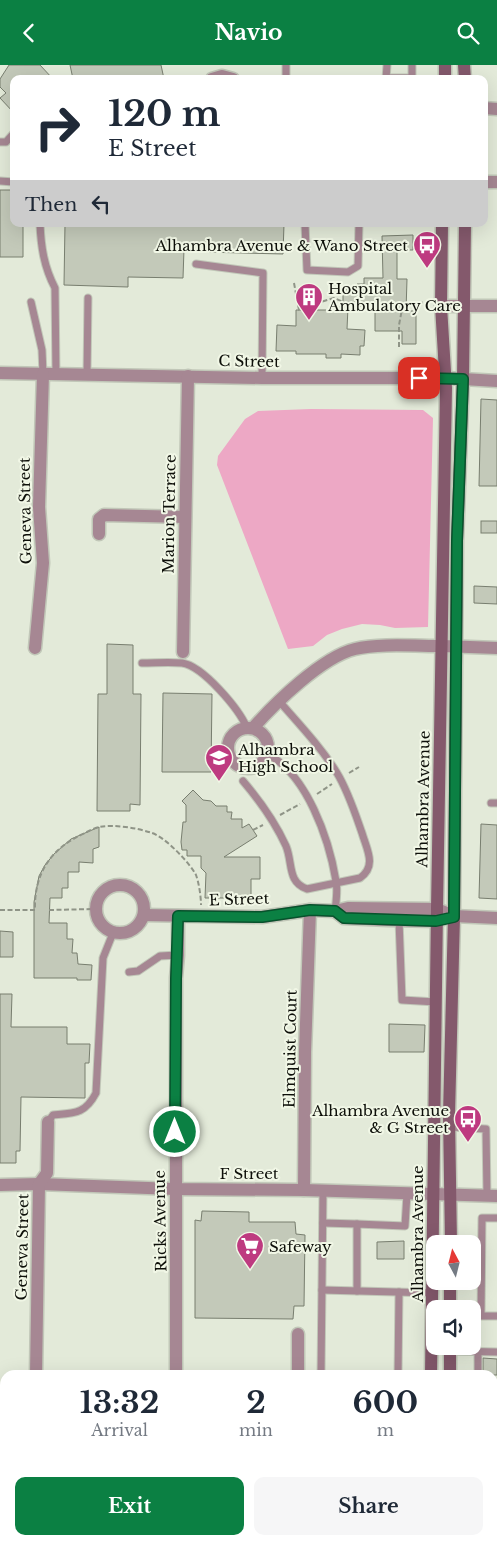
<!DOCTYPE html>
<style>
:root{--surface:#fff;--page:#f6f6f7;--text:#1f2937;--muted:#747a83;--accent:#0b8043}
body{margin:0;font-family:"Libre Baskerville",serif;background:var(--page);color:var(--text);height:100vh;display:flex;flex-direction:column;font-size:19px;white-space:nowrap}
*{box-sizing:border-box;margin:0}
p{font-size:16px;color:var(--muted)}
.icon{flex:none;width:28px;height:28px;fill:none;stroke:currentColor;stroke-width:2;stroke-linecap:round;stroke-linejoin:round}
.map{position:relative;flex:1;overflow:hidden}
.sheet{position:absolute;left:0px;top:1305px;width:498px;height:175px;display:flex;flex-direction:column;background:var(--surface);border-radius:15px 15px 0 0;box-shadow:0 5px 20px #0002}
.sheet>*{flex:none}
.guide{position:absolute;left:10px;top:10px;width:478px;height:152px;border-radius:10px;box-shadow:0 5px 20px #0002;background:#fff;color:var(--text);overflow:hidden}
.needle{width:32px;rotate:353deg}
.tools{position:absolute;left:426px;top:1170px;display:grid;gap:10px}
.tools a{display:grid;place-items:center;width:55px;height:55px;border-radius:10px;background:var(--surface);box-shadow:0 5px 20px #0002;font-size:25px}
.pin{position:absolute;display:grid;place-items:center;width:42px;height:42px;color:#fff;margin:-21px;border-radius:10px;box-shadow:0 2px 8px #0006}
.me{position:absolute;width:55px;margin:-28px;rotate:0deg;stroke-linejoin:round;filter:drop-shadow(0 0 4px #0008)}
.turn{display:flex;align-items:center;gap:18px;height:105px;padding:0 15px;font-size:22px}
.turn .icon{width:65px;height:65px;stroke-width:2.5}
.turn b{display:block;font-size:35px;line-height:42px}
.then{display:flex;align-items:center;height:48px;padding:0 15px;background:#0003;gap:10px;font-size:19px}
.eta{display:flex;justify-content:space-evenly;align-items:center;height:85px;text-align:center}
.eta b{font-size:30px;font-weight:700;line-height:35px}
.cta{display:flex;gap:10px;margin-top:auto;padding:10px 15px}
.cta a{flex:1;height:58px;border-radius:10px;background:var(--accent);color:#fff;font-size:20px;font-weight:700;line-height:58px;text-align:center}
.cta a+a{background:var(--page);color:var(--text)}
header{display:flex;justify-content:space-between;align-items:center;height:65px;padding:0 15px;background:var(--accent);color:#fff;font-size:22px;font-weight:700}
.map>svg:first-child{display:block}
.green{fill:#eda8c5}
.building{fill:#c3c9b9;stroke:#787e6f}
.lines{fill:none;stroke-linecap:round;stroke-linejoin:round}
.service-casing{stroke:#c1c7b8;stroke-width:9}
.minor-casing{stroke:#c1c7b8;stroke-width:15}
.tertiary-casing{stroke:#c1c7b8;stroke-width:15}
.secondary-casing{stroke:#c1c7b8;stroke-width:15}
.path{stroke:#8f9487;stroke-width:2;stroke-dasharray:5 2.5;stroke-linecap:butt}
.service{stroke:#a68793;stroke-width:7}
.minor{stroke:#a68793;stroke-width:12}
.tertiary{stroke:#a68793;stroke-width:12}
.secondary{stroke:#84596c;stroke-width:12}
.route-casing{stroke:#07532c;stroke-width:12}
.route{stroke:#0b8043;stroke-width:9}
.labels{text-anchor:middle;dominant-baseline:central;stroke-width:4;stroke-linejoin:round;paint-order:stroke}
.poi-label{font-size:15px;fill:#0d0f09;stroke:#f1f7e6;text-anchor:start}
.street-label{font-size:15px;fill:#0d0f09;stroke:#f1f7e6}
</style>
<header><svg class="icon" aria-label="back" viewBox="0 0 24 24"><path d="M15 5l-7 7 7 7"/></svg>Navio<svg class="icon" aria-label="search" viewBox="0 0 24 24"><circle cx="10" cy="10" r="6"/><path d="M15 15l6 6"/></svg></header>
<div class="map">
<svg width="497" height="1480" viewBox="0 0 497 1480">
<rect width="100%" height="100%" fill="#e3ead9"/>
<path class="green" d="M311,344L423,345L433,353L428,562L395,563L380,560L362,559L342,564L327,570L313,581L288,584L217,400L218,391L245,354L258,346Z"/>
<g class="building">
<path d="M9,0H40L53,14H14V48L0,33L6,28L0,22V14Z"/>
<path d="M70,0H161L164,14H73Z"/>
<path d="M0,125H14V159H23V192H0Z"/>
<path d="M65,159H284L283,189L203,187L204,185L184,184L183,213L128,212V222L64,220Z"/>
<path d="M413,170V185H397V214H407L406,246H416V279H402V266H375V237H343V224H357V219H364V213H383L382,171Z"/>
<path d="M337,242H348L347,264L365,265L364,281H360V290L341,289V293H326V289H296V286H276L277,260L296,261V245H337Z"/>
<path d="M481,334L497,335V421H479Z"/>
<rect x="481" y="456" width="16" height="12"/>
<path d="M474,521L497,522V539L474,538Z"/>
<path d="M107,579L133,580V629H141L140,740L130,739V746H97L98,629H107Z"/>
<path d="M163,628L212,629L211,707H162Z"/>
<path d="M193,725L203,735L211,736L216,741H227V747H232L231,754H242V763L249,759L257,771L224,792H260V814H251V833H205L206,808L201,803V791H187V785H182L181,777L183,757H186V740L182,736Z"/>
<path d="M481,759L497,760V834L479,833Z"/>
<path d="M99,762V782L93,784V798L79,797V807H68V823H62V833H50L49,858H67V874H73L72,888H77L78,899L92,900L91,915H77V913H34V837L39,811L45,800L54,789L71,774Z"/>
<path d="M0,866L13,867V892H0Z"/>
<path d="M0,929H12L11,962H67V979H90L89,998H85V1033L21,1032L20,1086H16V1098H0Z"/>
<path d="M389,959L425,960L424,987H389Z"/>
<path d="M202,1146L249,1147V1157H295L296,1169L305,1170L304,1241H294L293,1254L195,1253V1155L201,1156Z"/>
<path d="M404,1176V1194H377V1177Z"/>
<path d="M483,1293L497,1294V1310H483Z"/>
</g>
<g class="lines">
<defs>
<g id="service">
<path d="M286,0V14"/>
<path d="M386,13H412V0"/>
<path d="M386,14L387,0"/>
<path d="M0,77H6L14,68"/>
<path d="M0,116L14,117"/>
<path d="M40,159C41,182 44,202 55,223L56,309"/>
<path d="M305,159L307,205L348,207L358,201L359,159"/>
<path d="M196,199L263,208L262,313"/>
<path d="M31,237L42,285L43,309"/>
<path d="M87,310L88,233"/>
<path d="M142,598C155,598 169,597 182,598C203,601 239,644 247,663"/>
<path d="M267,689C307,709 329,774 336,816C338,825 336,837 335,846"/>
<path d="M243,716C260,736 275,757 286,781C293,798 287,817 307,824L360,813C377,801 367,785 362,768C355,748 348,726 337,708C321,682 299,659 279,636"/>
<path d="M491,738H497"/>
<path d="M399,855L402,935L436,937"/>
<path d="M129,907L138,906L160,891L178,890"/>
<path d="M48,1057L53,1050C75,1048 85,1049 96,1028L103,893L113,868"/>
<path d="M450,1062L486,1064L487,1131"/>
<path d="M497,1153H482L481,1251H497"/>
<path d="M323,1158L357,1159"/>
<path d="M322,1225L433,1228"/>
<path d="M357,1226V1159L405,1161L407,1129"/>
<path d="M450,1286L497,1287"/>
<path d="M321,1310L323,1126"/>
<path d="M398,1310L399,1227"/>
<path d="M478,1310V1287"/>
<path d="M492,1328H497"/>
<path d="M496,1396V1365"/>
</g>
<g id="minor">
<path d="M212,14L222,11L233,14"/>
<path d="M484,43L497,44"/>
<path d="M484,117H497"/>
<path d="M441,241H497"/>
<path d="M0,308L262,313H446L497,316"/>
<path d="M99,469V454L104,450L185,452"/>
<path d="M35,583L43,498L39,442L43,309"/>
<path d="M183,587L188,311"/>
<path d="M253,663C275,638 322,592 355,584C378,578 417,581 442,581"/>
<circle cx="248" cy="683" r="20"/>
<circle cx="120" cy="844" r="24"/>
<path d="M335,846L344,853L388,855L436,856L454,851L497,853"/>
<path d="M144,850L262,852L310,845L335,846L348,843L437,844L454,851"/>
<path d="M0,1120L39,1119L175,1124L304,1125L497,1131"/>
<path d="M304,1125L305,987L310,845"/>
<path d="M36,1310L39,1119L47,1108L48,1057"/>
<path d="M176,1310V913L178,890V851"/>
<path d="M298,1310V1269"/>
<path d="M0,1392L5,1391"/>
<path d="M492,1396H497"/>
<path d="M178,1475V1480"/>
<path d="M32,1480V1475"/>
</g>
<path id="tertiary" d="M442,581L497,583"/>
<g id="secondary">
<path d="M445,0V14"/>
<path d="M464,0L465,14"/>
<path d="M451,1179L449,1050L454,851L457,476L463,314L465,159"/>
<path d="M450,1244V1216"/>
<path d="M431,1310L437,844L446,323L441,241L442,159"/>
<path d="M450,1310V1281"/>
<path d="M433,1475V1480"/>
<path d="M449,1475V1480"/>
</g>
</defs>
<use href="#service" class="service-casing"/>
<use href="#minor" class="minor-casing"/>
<use href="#tertiary" class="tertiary-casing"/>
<use href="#secondary" class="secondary-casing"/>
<g class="path">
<path d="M294,218L299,245L307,241L334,233L348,239L369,242L428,237"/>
<path d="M399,282V260L403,239"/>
<path d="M349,708L359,702"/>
<path d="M317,729L332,719"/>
<path d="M280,750L300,739"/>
<path d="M253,765L263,760"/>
<path d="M0,845H35C34,808 51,783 85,768C89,766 94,763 99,762C115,759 137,763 152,768C165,772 190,798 196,810C199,818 201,832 201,840"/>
<path d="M49,845L96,844"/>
</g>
<use href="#service" class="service"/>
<use href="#minor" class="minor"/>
<use href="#tertiary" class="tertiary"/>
<use href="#secondary" class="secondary"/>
</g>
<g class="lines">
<defs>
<path id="route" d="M175,1067L176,914L178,851L262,852L310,845L335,846L344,853L436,856L454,852L457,476L463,314L419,313"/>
</defs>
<use href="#route" class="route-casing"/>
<use href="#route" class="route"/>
</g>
<defs>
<symbol id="bus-pin" viewBox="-11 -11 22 30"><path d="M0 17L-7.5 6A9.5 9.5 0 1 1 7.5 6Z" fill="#be3a80" stroke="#f1f7e6"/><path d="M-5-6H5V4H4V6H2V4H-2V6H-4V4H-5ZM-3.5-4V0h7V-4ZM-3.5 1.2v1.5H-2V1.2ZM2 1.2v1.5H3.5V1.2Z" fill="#fff"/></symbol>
<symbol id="building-pin" viewBox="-11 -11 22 30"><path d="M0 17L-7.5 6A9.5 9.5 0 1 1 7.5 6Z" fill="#be3a80" stroke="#f1f7e6"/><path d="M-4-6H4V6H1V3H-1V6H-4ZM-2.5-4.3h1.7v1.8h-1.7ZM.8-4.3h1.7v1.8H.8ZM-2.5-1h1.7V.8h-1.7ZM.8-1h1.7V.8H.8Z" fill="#fff"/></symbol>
<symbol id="school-pin" viewBox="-11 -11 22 30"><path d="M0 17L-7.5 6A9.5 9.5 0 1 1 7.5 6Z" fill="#be3a80" stroke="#f1f7e6"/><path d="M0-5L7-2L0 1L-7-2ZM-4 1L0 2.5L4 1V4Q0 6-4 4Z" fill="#fff"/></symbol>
<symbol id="supermarket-pin" viewBox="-11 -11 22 30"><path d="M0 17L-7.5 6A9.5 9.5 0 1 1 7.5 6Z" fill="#be3a80" stroke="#f1f7e6"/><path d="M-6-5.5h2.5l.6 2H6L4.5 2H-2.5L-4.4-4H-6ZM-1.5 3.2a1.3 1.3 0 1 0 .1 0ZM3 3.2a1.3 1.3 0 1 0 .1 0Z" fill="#fff"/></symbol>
</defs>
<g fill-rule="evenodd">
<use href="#bus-pin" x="411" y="164" width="32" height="43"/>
<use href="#building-pin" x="293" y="216" width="32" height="43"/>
<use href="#school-pin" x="203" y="677" width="32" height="43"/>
<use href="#bus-pin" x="452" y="1038" width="32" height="43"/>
<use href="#supermarket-pin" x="234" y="1165" width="32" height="43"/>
</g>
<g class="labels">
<g class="poi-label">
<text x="408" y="180" text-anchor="end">Alhambra Avenue &amp; Wano Street</text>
<text x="328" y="223">Hospital<tspan x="328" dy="17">Ambulatory Care</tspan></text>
<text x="238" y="684">Alhambra<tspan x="238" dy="17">High School</tspan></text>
<text x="449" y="1045" text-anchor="end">Alhambra Avenue<tspan x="449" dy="17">&amp; G Street</tspan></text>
<text x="269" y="1181">Safeway</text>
</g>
<g class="street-label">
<text transform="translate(249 296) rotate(1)">C Street</text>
<text transform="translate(25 446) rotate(-91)">Geneva Street</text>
<text transform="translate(169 449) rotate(-89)">Marion Terrace</text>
<text transform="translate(423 734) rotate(-89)">Alhambra Avenue</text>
<text transform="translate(239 834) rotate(-2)">E Street</text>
<text transform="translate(290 984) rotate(-89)">Elmquist Court</text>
<text x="249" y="1108">F Street</text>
<text transform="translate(160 1156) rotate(-91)">Ricks Avenue</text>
<text transform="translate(417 1169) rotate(-90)">Alhambra Avenue</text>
<text transform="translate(22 1182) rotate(-89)">Geneva Street</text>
</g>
</g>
</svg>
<div class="tools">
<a><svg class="needle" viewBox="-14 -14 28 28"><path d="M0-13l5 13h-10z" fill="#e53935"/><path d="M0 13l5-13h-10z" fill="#747a83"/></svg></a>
<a><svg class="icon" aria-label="sound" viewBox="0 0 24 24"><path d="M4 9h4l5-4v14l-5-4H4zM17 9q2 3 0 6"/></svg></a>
</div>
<div class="pin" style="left:419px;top:313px;background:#d93025"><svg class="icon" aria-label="arrive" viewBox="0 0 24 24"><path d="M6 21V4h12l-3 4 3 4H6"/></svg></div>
<svg class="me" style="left:175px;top:1067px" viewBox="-20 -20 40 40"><circle r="17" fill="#0b8043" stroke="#fff" stroke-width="3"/><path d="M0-11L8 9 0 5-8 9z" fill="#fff"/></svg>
<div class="guide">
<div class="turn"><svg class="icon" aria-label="right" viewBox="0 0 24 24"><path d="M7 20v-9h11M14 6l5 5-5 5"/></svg><div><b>120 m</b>E Street</div></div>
<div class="then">Then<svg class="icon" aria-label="left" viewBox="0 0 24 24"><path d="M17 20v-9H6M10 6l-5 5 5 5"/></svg></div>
</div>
<section class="sheet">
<div class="eta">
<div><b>13:32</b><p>Arrival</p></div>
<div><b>2</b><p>min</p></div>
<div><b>600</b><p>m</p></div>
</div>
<div class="cta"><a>Exit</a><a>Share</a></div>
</section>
</div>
